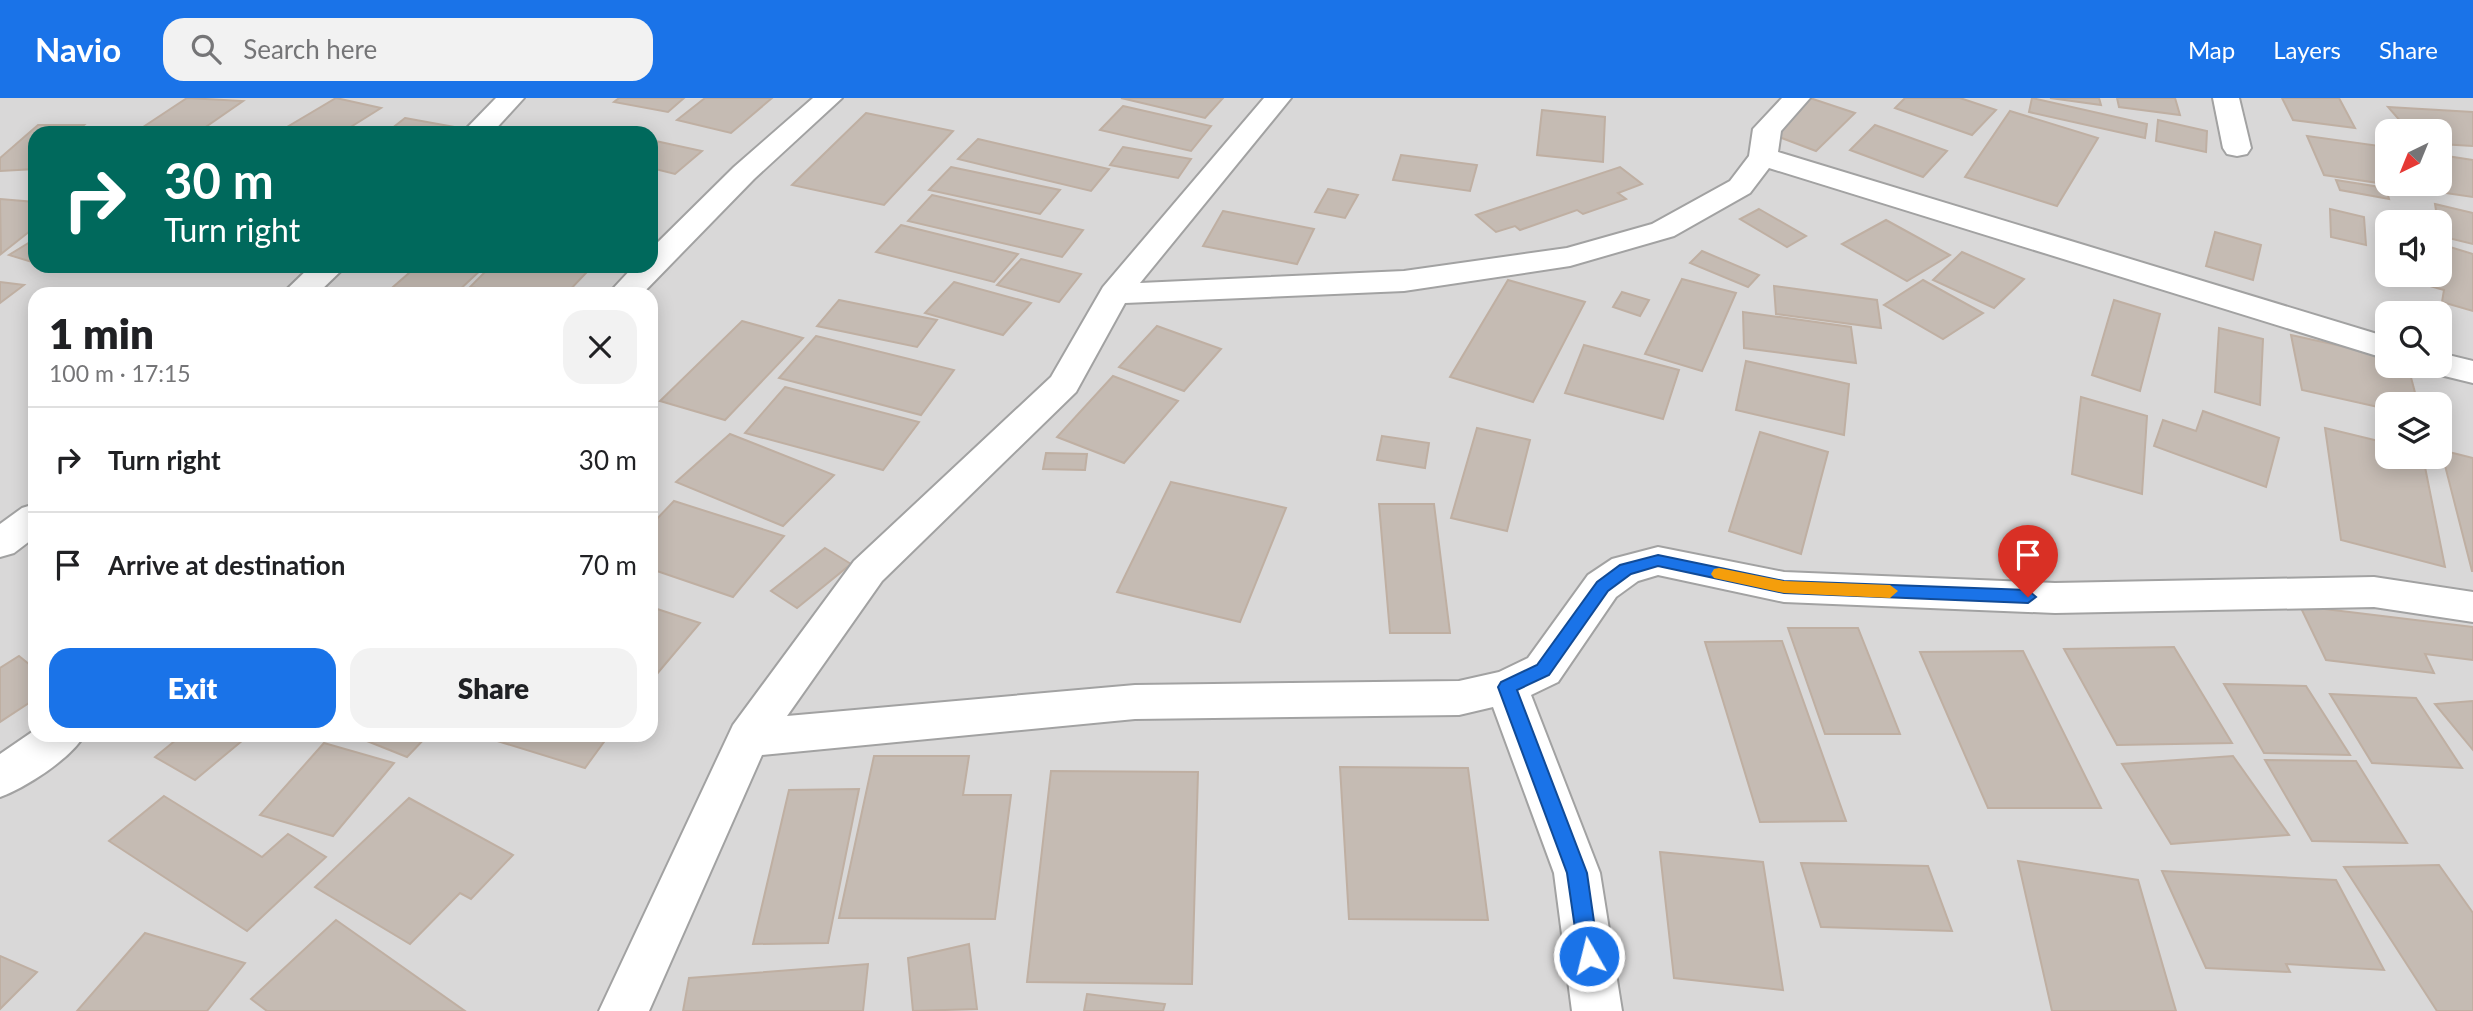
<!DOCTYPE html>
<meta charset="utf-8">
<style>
:root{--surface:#fff;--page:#f2f2f2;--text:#202124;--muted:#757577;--line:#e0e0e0;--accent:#1a73e8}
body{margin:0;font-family:Lato,sans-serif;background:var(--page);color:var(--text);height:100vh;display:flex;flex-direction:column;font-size:26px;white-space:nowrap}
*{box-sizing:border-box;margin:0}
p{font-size:23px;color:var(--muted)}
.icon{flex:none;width:38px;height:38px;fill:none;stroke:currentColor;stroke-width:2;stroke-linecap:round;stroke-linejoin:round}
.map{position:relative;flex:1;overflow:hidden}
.sheet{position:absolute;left:28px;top:189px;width:630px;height:455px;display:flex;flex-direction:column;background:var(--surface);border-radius:21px;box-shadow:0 4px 18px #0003}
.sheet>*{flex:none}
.guide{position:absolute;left:28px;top:28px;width:630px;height:147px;border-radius:21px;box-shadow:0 4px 18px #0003;background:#00695c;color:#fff;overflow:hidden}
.needle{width:46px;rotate:223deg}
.tools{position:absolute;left:2375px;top:21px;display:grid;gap:14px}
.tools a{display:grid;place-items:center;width:77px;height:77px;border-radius:14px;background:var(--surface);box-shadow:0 4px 18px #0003;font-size:35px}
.pin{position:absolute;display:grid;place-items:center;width:60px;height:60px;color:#fff;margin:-72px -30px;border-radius:50% 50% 50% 0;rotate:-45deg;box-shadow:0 0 7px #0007}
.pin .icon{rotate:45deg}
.me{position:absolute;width:77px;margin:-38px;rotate:352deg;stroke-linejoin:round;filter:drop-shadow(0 0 5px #0008)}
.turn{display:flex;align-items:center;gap:24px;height:147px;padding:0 21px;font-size:32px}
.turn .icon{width:91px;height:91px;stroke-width:2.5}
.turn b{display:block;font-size:49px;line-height:60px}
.round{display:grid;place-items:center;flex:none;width:74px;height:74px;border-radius:21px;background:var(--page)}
.headline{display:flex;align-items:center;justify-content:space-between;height:119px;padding:0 21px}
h1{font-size:42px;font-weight:800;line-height:52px}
.button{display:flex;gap:14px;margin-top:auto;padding:14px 21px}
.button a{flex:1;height:80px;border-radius:21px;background:var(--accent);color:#fff;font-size:28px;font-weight:800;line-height:80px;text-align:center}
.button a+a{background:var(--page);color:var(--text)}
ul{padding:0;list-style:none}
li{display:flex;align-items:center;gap:21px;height:105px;padding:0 21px;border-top:2px solid var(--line)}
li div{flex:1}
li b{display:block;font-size:26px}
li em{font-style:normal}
header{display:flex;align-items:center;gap:42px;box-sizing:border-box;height:98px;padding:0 35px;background:var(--accent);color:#fff}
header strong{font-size:33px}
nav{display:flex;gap:38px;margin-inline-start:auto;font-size:24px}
.search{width:490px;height:63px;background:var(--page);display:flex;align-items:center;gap:18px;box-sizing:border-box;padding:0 24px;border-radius:21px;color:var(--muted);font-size:26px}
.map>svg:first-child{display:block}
.residential{fill:#d9d8d8;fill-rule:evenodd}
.building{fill:#c5bbb3;stroke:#bfafa2;stroke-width:2}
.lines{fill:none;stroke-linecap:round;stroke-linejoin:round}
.minor-casing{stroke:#a2a2a2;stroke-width:4}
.minor{fill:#fff;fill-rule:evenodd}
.route{fill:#1a73e8;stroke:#114b97;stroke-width:2}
.slow{fill:#f59e0b}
</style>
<header>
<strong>Navio</strong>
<div class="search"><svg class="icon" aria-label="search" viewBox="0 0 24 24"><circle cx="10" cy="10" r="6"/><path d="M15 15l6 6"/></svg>Search here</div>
<nav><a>Map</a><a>Layers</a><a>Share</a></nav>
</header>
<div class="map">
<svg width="2473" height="913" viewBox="0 0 2473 913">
<rect width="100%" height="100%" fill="#ede9e0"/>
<path class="residential" d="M0,0H2473V913H0ZM2387,33H2440V86H2387ZM35,35H651V168H35ZM2387,124H2440V177H2387ZM35,196H651V637H35ZM2387,215H2440V268H2387ZM2387,306H2440V359H2387Z"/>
<g class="building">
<path d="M187,0L243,3L197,35L137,33Z"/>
<path d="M336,0L381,10L341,35H277Z"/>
<path d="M619,0H684L668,14L614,4Z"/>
<path d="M705,0H772L731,35L677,22Z"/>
<path d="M1121,0H1223L1205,20Z"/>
<path d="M1810,0L1855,15L1816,53L1771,36Z"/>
<path d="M1905,0H1960L1996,12L1972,37L1895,10Z"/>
<path d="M2032,0L2147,26L2145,40L2029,14Z"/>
<path d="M2050,0H2099L2101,7Z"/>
<path d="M2117,0H2175L2180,17L2119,9Z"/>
<path d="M2282,0H2339L2355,30L2293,22Z"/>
<path d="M1123,8L1211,28L1191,53L1100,32Z"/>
<path d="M2388,9L2473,14V48L2440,46V33H2409Z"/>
<path d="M1542,12L1605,19L1603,64L1537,57Z"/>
<path d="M2010,13L2098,40L2057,108L1965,79Z"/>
<path d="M866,15L953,33L884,107L792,87Z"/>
<path d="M405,20L455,29L447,35H386Z"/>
<path d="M2158,22L2207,33L2206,54L2156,43Z"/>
<path d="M38,27H84L75,35H35V71L0,73V60Z"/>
<path d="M1875,27L1947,53L1923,79L1850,52Z"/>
<path d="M2307,38L2387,49V86H2440V57L2473,62V99L2324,77Z"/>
<path d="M978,41L1109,71L1091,93L958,61Z"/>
<path d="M651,42L702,53L675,76L651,70Z"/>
<path d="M1123,49L1191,61L1178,80L1110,67Z"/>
<path d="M1401,57L1477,67L1470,93L1393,82Z"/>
<path d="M951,69L1060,92L1040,116L929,92Z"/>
<path d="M1620,69L1642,86L1618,95L1626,101L1583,116L1577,112L1520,132L1515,128L1496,134L1476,117Z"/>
<path d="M2336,82L2386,90L2389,101L2340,92Z"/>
<path d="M1328,91L1358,97L1345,120L1315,114Z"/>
<path d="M932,97L1083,132L1062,159L908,123Z"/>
<path d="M0,101L35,104V129L1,156Z"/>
<path d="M2435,106L2473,115V146L2440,138Z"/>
<path d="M1759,111L1806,138L1787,149L1740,121Z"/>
<path d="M2330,111L2364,119L2366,147L2331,139Z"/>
<path d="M1223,113L1314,131L1297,166L1203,148Z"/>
<path d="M1886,122L1950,157L1907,183L1842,146Z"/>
<path d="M901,127L1018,156L994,184L876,154Z"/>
<path d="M2215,134L2261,147L2253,182L2206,168Z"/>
<path d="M35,141V165L9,157Z"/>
<path d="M2440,146L2473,156V213L2442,204L2444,192L2423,186L2424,177H2440Z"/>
<path d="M1702,153L1759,177L1748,189L1690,165Z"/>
<path d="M1962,154L2024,181L1994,210L1933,182Z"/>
<path d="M1021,161L1081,176L1059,204L997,187Z"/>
<path d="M417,168H470L483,170L455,196H385Z"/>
<path d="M491,168H551L587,174L566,196H515L470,189Z"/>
<path d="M1682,181L1736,195L1702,273L1645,256Z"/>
<path d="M1508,182L1585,204L1533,304L1450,279Z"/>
<path d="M1923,182L1983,215L1943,241L1884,207Z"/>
<path d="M0,184L24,187L0,205Z"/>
<path d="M954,184L1031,205L1003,237L925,215Z"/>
<path d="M1774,188L1877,202L1881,230L1776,216Z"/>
<path d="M1622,194L1649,202L1640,218L1613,209Z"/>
<path d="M839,202L937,222L917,249L817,228Z"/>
<path d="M2114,202L2160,216L2140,293L2092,277Z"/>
<path d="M1743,214L1851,229L1856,265L1744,250Z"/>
<path d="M742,223L803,240L725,322L660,303Z"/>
<path d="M1157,228L1221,251L1184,293L1119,269Z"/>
<path d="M2219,230L2263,241L2260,307L2215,294Z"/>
<path d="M2291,237L2387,258V268H2408L2418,306H2387V311L2302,292Z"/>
<path d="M816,238L954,272L921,317L779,280Z"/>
<path d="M1584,247L1679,272L1663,321L1565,295Z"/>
<path d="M1746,263L1849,286L1844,337L1736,312Z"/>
<path d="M1113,278L1178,303L1124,365L1057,339Z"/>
<path d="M785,289L919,324L883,372L745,335Z"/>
<path d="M2081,299L2147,318L2142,396L2072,376Z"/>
<path d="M2203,313L2279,340L2266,389L2154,348L2163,322L2196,333Z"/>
<path d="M1477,330L1530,342L1507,433L1451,420Z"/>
<path d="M2325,330L2387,345V359H2423L2445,469L2341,442Z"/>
<path d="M1760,334L1828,354L1801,456L1729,433Z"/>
<path d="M730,336L834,377L783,428L676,384Z"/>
<path d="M1382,338L1429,345L1425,370L1377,362Z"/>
<path d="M2441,352L2473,360V473H2472Z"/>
<path d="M1046,355L1087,356L1085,372L1043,371Z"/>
<path d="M1171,384L1286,410L1240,524L1117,494Z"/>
<path d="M674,403L784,438L733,499L651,471V427Z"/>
<path d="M1379,406H1434L1450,535H1390Z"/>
<path d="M825,450L851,466L797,510L771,493Z"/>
<path d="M2300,508L2473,529V562L2425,556L2434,575L2326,562Z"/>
<path d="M651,509L700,525L651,583Z"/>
<path d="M1788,530H1858L1900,636H1825Z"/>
<path d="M1782,543L1846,723L1760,724L1705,544Z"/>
<path d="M2174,549L2232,645L2117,647L2064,551Z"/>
<path d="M2023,553L2101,710H1988L1920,554Z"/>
<path d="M19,558L35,571V601L0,624V570Z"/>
<path d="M2224,586L2306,588L2350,657L2264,655Z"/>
<path d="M2330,596L2416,600L2462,670L2372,665Z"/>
<path d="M2473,603V652L2435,606Z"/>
<path d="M182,637H249L195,682L155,659Z"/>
<path d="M352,637H428L407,659Z"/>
<path d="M478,637H609L585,670Z"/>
<path d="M324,645L394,665L333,738L260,717Z"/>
<path d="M874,658H969L963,697H1011L995,821L839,820Z"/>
<path d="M2233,658L2289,737L2171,746L2122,666Z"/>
<path d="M2265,662L2356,663L2407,745L2312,743Z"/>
<path d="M1340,669L1468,670L1488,822L1349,821Z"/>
<path d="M1051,673L1198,674L1192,886L1027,884Z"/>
<path d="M859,691L828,845L753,846L789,692Z"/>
<path d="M164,698L262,759L288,736L326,759L247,833L109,743Z"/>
<path d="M409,700L513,757L471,801L460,795L410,846L315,789Z"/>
<path d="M1660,754L1763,764L1783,892L1674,880Z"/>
<path d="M2018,763L2138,782L2176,913H2052Z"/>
<path d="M1801,765L1928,768L1952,833L1821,829Z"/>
<path d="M2439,767L2473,815V913H2437L2344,769Z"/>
<path d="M2162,773L2336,782L2384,872L2286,866L2290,874L2206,870Z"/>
<path d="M336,822L465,913H267L251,901Z"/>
<path d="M145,835L245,865L207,913H77Z"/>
<path d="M969,846L977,911L913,913L908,860Z"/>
<path d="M0,858L37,874L0,911Z"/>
<path d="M868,866L863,913H683L689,880Z"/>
<path d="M1087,896L1165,906L1163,913H1084Z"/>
</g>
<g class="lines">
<defs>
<g id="minor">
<path d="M496,0H524L492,35H462Z"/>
<path d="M813,0H842L754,81L642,196H608L634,168H651V151L734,69Z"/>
<path d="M1264,0H1291L1140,185L1404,173L1567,150L1652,126L1730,83L1749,58L1753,31L1782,0H1810L1781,33L1778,54L2387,239V261L1769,70L1750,95L1674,138L1570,168L1404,193L1125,205L1076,294L882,483L787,618L1135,587L1459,583L1499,574L1528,560L1588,477L1612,461L1658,449L1784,474L2055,485L2374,479L2473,494V524L2374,509L2055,515L1784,504L1658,477L1638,483L1616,499L1558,584L1531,597L1600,775L1622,913H1572L1554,775L1493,609L1459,617L1135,621L762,657L649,913H599L733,627L854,463L1051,279L1103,189Z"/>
<path d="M2213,0H2239L2251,50L2247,56L2237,58L2227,56L2223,50Z"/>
<path d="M311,168H346L317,196H282Z"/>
<path d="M2440,255L2473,263V285L2428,274L2424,268H2440Z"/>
<path d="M35,406V439L14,455L0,459V426L22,410Z"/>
<path d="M35,632V637H84C72,660 25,690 0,699V656Z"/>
</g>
</defs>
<use href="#minor" class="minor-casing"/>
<use href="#minor" class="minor"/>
</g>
<path class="route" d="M1658,457L1784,483L2028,492L2036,499L2028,505L1784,495L1658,468L1631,476L1608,493L1549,577L1517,592L1587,775L1599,858L1596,864L1589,867L1582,864L1579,858L1567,775L1498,589L1501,584L1537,567L1597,484L1620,467Z"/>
<path class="slow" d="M1719,470L1784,483L1890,487L1898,493L1890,500L1784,495L1714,480L1711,476L1714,471Z"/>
</svg>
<div class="tools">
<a><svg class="needle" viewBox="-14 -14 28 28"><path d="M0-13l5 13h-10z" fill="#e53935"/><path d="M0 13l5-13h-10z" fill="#757577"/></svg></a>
<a><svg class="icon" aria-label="sound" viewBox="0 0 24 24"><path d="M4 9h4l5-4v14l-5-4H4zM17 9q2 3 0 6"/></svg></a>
<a><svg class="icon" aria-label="search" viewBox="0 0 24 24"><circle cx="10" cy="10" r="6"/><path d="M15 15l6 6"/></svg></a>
<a><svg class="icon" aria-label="layers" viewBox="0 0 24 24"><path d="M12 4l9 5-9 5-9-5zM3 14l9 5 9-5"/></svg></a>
</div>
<div class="pin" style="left:2028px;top:499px;background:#d93025"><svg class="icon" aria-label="arrive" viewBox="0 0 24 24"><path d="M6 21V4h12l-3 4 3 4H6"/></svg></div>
<svg class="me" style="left:1589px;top:858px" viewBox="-20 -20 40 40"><circle r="17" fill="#1a73e8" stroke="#fff" stroke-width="3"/><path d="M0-11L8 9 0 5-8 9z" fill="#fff"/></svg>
<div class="guide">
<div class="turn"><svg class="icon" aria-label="right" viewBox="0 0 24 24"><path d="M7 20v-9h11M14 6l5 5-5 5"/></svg><div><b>30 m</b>Turn right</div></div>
</div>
<section class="sheet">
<div class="headline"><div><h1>1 min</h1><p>100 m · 17:15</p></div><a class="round"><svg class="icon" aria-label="close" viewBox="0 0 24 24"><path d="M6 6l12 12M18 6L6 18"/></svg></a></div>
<ul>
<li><svg class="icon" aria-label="right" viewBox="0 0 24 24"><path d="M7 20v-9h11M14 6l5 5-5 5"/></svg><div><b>Turn right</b></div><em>30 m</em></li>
<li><svg class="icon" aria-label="arrive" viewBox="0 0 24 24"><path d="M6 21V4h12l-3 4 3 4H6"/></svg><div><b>Arrive at destination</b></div><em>70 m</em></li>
</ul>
<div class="button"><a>Exit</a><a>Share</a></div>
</section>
</div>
